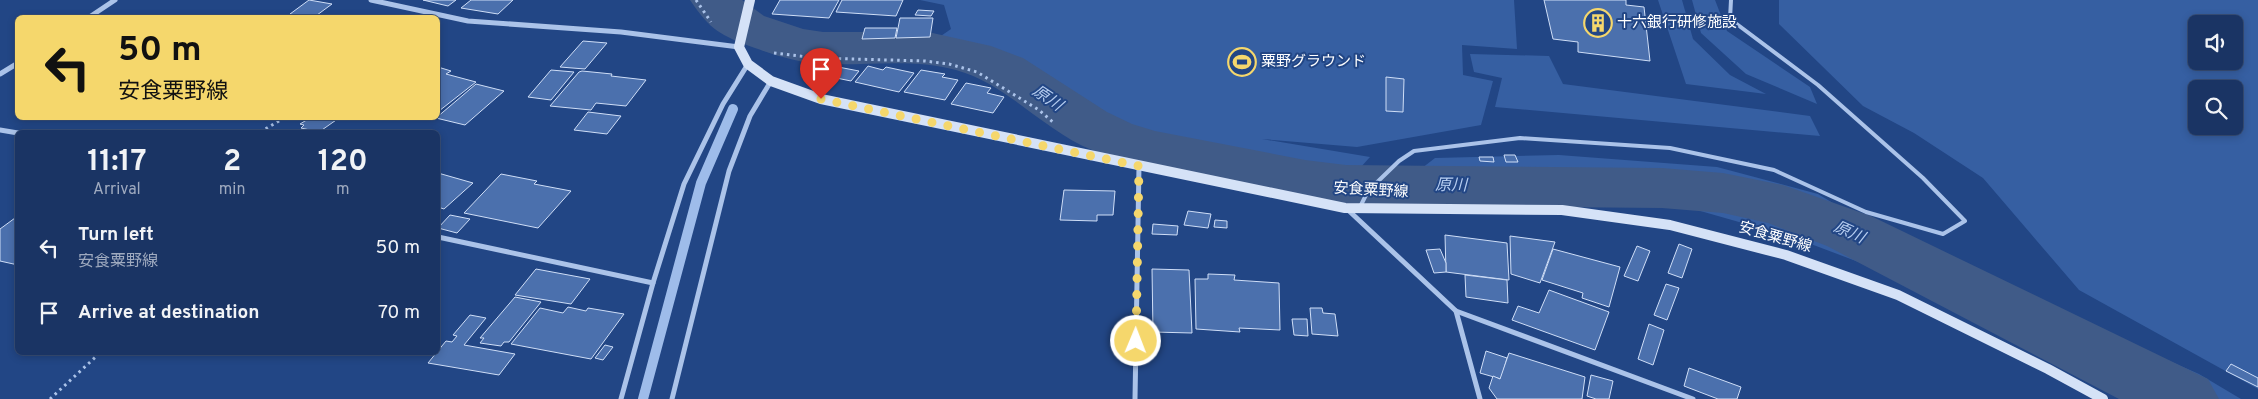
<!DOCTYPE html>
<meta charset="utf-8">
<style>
:root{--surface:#1a3464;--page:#233c6a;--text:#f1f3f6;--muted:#9faabf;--line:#384f78}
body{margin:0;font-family:Overpass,"Noto Sans JP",sans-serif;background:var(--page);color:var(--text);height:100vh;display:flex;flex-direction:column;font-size:19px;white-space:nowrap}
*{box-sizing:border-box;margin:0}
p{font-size:16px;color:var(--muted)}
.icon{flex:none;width:28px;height:28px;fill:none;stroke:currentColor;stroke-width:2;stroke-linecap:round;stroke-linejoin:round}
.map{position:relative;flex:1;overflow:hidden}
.side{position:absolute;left:15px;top:130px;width:425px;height:225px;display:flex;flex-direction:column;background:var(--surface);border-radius:8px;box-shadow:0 2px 8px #0003,0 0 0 1px var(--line)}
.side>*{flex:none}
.top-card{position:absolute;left:15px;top:15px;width:425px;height:105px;border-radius:8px;box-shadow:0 2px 8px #0003,0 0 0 1px var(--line);background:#f5d76c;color:#111;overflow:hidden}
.fabs{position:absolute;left:2188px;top:15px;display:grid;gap:10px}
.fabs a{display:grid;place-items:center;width:55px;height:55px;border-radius:8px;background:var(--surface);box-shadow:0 2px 8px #0003,0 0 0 1px var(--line);font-size:25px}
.pin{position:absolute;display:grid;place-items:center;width:42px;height:42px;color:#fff;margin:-51px -21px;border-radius:50% 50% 50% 0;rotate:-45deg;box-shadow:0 0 5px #0007}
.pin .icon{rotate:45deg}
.me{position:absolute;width:55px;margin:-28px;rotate:1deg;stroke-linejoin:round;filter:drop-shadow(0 0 4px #0008)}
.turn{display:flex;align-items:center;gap:18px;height:105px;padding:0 20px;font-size:22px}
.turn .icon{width:65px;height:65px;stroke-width:2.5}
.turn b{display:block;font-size:35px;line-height:42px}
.eta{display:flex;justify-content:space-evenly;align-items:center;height:85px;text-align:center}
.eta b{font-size:30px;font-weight:700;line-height:35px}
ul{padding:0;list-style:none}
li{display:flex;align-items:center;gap:15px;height:65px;padding:0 20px}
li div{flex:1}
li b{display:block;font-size:19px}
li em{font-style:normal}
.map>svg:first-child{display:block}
.green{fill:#365fa2;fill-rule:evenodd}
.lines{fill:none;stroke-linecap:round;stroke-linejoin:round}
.stream{stroke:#9ebcea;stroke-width:10}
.river{fill:#405b88;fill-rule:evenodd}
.building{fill:#4b70ad;stroke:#cfdef7}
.path{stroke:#abc3e9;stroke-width:3;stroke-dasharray:2.5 4;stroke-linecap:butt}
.lane{stroke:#abc3e9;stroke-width:4}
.street{stroke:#abc3e9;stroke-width:5}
.secondary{stroke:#d5e2f7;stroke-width:10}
.route{stroke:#f5d76c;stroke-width:9;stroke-dasharray:0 16.2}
.labels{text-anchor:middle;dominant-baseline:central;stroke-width:4;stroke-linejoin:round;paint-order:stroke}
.poi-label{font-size:15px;fill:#fff;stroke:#224685;text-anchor:start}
.street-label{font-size:15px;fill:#fff;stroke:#224685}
.water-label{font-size:16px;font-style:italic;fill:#b6cdf0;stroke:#224685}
</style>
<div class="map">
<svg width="2258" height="399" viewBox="0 0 2258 399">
<rect width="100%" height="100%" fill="#224685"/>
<g class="green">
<path d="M920,0H1514L1517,49L1462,45L1463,75L1493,81L1481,125L1357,147L1262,139L1370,157L1341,189L1134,151L1068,122L972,55L934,52L938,38L951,29L944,5Z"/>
<path d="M1658,0H1682L1693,39L1730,75L1766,94L1686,84Z"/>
<path d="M1692,0H1715L1727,31L1810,87L1817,104L1746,74L1701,33Z"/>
<path d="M1779,0H2258V389L2079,290L1983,178L1914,133L1863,106L1779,24ZM2196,24H2234V61H2196ZM2196,89H2234V126H2196Z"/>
<path d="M1470,54L1549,56L1563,84L1810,116L1820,136L1495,107L1502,78L1474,72Z"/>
<path d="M1559,155L1717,167L1818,194L1892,239L2199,374L2241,399H2147L2075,361L1930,289L1795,238L1690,208L1594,198L1395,189L1435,158Z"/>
</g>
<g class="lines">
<path class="stream" d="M643,399L701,183L733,109"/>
<path class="river" d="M690,0H742L764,16L803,29L823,32H928L991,46L1023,58L1107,112L1132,124L1155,131L1305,160L1346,165L1662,168L1723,173L1783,185L1871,216L2208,379L2219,399H2119L1827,246L1768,223L1723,213L1662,208L1346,205C1297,199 1249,188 1201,178C1165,170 1127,164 1092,150C1043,130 1007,84 956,70C913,58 868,66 824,64C800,63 777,56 755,48C720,35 711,31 690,0Z"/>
</g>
<g class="building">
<path d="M309,0L332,4L313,18L290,14Z"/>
<path d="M423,0H456L448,6Z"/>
<path d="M471,0H513L498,14L461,8Z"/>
<path d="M780,0H839L829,18L772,14Z"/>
<path d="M842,0H903L896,16L836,12Z"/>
<path d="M1544,0H1626V5L1644,7L1650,61L1578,52V42L1553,39Z"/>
<path d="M918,10L934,11L931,16L915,15Z"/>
<path d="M900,18H933L930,37L896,38Z"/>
<path d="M865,28H897L895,38L862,39Z"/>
<path d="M583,41L607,43L585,69L560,67Z"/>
<path d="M818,66L831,69L833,66L859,71L851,81L812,73Z"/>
<path d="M868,66L883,70L886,67L914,73L899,92L855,82Z"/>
<path d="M438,67L451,71L446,74L476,82L439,111H438Z"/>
<path d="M551,70L574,72L551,100L528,97Z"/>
<path d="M921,70L945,74L942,77L958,80L945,100L904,92Z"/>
<path d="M582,71L612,74L611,76L646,80L626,106L596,103L591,110L550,106L579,72Z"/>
<path d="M1386,77L1404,79L1403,112L1386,111Z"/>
<path d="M966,83L991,88L987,93L1004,97L993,113L951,104Z"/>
<path d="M476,84L504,91L465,125L436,118Z"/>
<path d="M588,112L621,116L607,134L574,130Z"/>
<path d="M310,118H339L319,132L301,128L304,125L300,124Z"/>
<path d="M1504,155H1515L1518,162H1506Z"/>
<path d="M1479,157H1493L1494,162L1480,161Z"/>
<path d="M438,173L473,183L444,209L438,207Z"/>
<path d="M501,174L537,181L534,184L571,191L538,228L464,213Z"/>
<path d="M1064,190L1115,191L1113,215H1097V221L1060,220Z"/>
<path d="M1188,211L1211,214L1208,228L1184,225Z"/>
<path d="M450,215L470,219L457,233L438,228Z"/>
<path d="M15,218L18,219V265L0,261V229Z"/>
<path d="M1215,220L1227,221V228L1214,227Z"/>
<path d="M1153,224L1178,226L1177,235L1152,234Z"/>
<path d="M1445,235L1507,243L1509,280L1446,272Z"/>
<path d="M1510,236L1555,242L1540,283L1511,274Z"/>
<path d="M1679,244L1692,249L1682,278L1668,273Z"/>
<path d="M1637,246L1650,251L1638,281L1624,276Z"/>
<path d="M1440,249L1446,263V272L1434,273L1426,250Z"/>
<path d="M1553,249L1620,267L1609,307L1582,298L1583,293L1542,280Z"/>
<path d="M536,269L590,279L571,304L515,295Z"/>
<path d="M1152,269L1189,270L1192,333L1153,332Z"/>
<path d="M1208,274L1235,275L1234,280L1279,283L1280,330L1239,328L1240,332L1196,329L1195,279H1208Z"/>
<path d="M1465,275L1507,280L1508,303L1466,297Z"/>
<path d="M1666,284L1679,288L1667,320L1654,315Z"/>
<path d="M1549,290L1609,312L1595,350L1512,320L1518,306L1539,313Z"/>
<path d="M515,297L541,302L509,342H504L501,346L480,343L484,338H480Z"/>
<path d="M568,307L586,311L588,308L624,314L591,359L511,344L540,308L563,313Z"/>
<path d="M1310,308H1322L1323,313L1335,314L1338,336L1312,334Z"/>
<path d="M470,315L486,318L464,345L515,354L499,375L428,363L446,341L452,342L457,336L453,335Z"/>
<path d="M1292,319H1307L1308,336L1294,335Z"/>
<path d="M1649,324L1664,330L1653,365L1638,359Z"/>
<path d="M605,345L613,347L603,360L595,358Z"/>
<path d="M1486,351L1507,358L1501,379L1480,373Z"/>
<path d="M1509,353L1585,377L1582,399H1497L1489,388L1493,376L1500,379Z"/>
<path d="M2231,364L2258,378V387L2226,371Z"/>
<path d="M1689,368L1741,387L1737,399H1718L1684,386Z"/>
<path d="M1591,375L1613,381L1609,399H1596L1587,396Z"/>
</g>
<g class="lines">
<g class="path">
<path d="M696,0L711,22"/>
<path d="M774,53L816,58L925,61L949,64L977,72L1039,110L1055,124"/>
<path d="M260,132L284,118"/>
<path d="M50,399L101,352"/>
</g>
<path class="lane" d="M1360,207L1368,191L1399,161L1414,151L1520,138L1670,148L1774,170L1866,212L1943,234L1965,221L1923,178L1818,85L1730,19L1731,0"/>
<g class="street">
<path d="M371,0L468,21L621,32L739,47"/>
<path d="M88,18L115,0"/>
<path d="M0,74L18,63"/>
<path d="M0,130L18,133"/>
<path d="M1347,209L1456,311L1693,399"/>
<path d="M438,237L653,283"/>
<path d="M1456,311L1480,399"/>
<path d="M621,399L653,283L684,184L723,104L748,64"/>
<path d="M672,399L729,171L750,116L771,81"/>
<path d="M1135,399L1139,166"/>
</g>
<path class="secondary" d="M750,0L739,47L748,64L771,81L821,99L1345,208L1562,210L1670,225L1786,255L1898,295L2048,369L2103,399"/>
</g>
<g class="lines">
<path class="route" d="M821,99L1139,166L1136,341"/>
</g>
<defs>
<symbol id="building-ring" viewBox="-11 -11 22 22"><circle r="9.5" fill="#224685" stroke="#f5d76c" stroke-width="1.5"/><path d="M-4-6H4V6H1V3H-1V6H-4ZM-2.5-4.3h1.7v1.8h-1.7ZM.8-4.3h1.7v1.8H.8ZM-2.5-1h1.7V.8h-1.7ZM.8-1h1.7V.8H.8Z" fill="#f5d76c"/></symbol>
<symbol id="stadium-ring" viewBox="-11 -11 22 22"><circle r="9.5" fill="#224685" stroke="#f5d76c" stroke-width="1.5"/><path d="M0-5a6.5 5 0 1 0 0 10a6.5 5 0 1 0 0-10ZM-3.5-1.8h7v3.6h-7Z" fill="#f5d76c"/></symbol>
</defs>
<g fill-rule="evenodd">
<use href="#building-ring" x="1582" y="7" width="32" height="32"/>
<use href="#stadium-ring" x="1226" y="46" width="32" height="32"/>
</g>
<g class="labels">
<g class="poi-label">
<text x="1617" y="23">十六銀行研修施設</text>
<text x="1261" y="62">粟野グラウンド</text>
</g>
<g class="street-label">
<text transform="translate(1371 191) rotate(3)">安食粟野線</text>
<text transform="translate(1775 238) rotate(16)">安食粟野線</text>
</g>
<g class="water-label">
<text transform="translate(1047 99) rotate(34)">原川</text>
<text transform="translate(1451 186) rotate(1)">原川</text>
<text transform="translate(1849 233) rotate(24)">原川</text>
</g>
</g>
</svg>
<div class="fabs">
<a><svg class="icon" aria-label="sound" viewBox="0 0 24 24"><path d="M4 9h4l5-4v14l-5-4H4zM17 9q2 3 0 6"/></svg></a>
<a><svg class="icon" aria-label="search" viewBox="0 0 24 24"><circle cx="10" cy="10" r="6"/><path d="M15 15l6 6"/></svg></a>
</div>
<div class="pin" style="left:821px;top:99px;background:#d93025"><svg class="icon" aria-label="arrive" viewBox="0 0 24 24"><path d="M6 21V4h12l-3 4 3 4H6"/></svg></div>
<svg class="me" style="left:1136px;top:341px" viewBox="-20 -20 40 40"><circle r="17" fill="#f5d76c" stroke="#fff" stroke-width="3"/><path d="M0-11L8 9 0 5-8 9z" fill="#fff"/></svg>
<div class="top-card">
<div class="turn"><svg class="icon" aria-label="left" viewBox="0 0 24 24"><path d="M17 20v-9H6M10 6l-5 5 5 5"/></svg><div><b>50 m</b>安食粟野線</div></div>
</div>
<section class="side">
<div class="eta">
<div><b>11:17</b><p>Arrival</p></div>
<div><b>2</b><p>min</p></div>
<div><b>120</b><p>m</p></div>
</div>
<ul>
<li><svg class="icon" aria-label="left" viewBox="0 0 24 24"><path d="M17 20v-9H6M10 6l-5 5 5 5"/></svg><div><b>Turn left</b><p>安食粟野線</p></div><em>50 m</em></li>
<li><svg class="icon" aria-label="arrive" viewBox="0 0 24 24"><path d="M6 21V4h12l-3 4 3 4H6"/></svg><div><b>Arrive at destination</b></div><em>70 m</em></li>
</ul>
</section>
</div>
